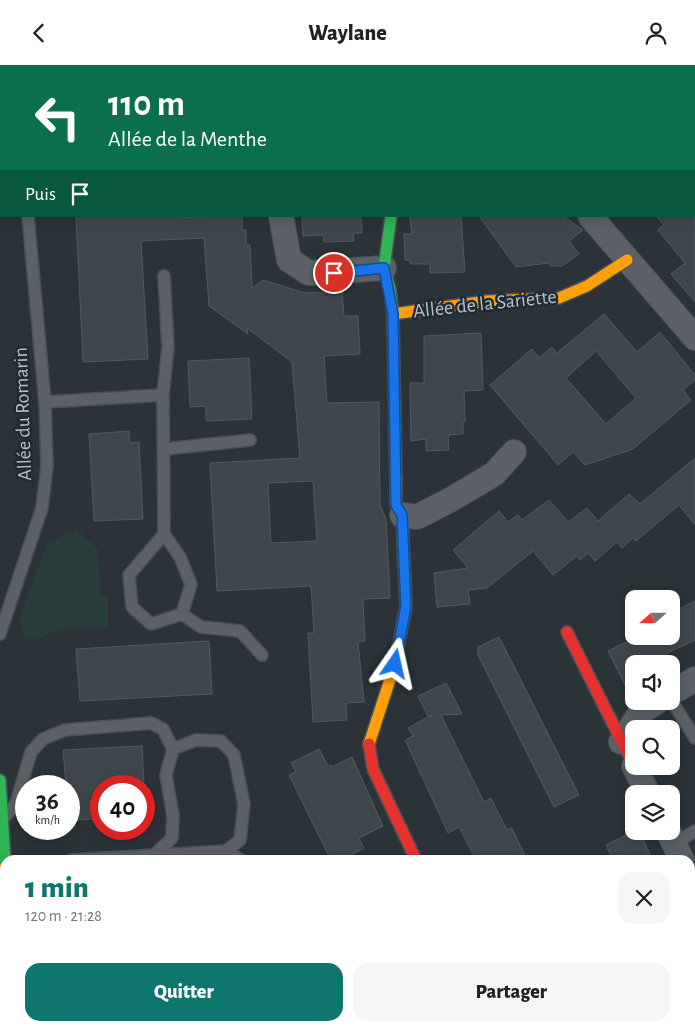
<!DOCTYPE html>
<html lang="fr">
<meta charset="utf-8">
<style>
:root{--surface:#fff;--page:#f6f6f6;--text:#202124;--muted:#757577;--accent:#0f766e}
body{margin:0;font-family:"Alegreya Sans",sans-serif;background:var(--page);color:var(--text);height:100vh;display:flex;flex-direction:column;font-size:19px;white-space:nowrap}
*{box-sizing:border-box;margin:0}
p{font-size:16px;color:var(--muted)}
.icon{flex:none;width:28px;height:28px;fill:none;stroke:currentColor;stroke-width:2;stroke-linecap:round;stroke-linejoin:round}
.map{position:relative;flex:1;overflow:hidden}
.details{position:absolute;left:0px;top:790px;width:695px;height:176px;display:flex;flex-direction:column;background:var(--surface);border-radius:15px 15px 0 0;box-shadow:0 2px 12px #0003}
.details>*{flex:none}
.banner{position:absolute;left:0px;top:0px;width:695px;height:152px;box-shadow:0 2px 12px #0003;background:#0b6e4f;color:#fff;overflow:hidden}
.needle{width:32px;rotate:249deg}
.controls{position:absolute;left:625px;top:525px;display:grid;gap:10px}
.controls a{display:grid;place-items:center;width:55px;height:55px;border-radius:10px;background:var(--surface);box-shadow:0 2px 12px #0003;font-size:25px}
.speed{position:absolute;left:15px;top:710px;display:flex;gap:10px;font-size:25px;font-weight:700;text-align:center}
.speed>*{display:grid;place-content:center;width:65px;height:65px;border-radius:50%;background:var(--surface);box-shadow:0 2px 12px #0003;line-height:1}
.speed small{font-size:12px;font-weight:400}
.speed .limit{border:8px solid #d22;background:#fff;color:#111}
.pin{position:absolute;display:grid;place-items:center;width:42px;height:42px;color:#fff;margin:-21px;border:2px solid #fff;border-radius:50%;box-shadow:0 1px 5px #0007}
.me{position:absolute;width:55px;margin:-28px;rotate:11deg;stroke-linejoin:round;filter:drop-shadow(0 0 4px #0008)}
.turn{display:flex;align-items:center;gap:18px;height:105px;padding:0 25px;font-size:22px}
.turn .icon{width:65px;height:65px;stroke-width:2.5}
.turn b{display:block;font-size:35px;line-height:42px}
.then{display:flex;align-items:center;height:48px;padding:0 25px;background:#0003;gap:10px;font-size:19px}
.round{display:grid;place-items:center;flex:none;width:52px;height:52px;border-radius:15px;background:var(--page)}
.head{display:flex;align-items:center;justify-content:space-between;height:85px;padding:0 25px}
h1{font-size:30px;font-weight:800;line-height:38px;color:var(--accent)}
.button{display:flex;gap:10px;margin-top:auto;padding:10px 25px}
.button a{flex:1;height:58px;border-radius:15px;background:var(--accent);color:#fff;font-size:20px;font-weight:800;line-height:58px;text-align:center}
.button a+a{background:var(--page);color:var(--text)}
header{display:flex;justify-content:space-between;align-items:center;height:65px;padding:0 25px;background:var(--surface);font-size:22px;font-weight:800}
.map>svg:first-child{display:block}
.green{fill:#283d3c}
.building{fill:#40474c;stroke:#535a5f;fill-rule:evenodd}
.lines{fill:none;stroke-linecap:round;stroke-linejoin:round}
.lane-casing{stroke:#495055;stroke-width:14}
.street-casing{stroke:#495055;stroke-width:26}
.fast-casing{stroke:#495055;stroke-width:14}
.slow-casing{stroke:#495055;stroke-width:14}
.jam-casing{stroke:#495055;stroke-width:14}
.lane{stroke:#5b6166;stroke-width:11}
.street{stroke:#5b6166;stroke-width:24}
.fast{stroke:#30b455;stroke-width:11}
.slow{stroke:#ff9f0a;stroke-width:11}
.jam{stroke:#e5322d;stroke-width:11}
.route-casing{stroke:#114b97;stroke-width:12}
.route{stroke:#1a73e8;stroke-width:9}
.labels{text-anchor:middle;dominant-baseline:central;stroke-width:5;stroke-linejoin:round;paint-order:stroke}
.street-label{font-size:20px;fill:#b6c0c8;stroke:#1f2a33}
</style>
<header><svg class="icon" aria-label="back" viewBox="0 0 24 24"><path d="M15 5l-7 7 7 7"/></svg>Waylane<svg class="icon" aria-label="person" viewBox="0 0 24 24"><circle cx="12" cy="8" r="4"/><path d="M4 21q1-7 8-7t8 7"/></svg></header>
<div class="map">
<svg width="695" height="966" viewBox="0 0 695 966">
<rect width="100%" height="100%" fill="#2b3338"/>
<path class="green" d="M76,464L98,484L101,530L108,531V563C94,564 68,562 56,566C40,572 41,578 23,572L20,551L47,479Z"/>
<g class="building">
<path d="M76,151H173V153L242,151V165H246V180H250L252,223L263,215L305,228L342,226L344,251H358L360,289L324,291L327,338L379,337L380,440L386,454L390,533L363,534L365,576L358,577L364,637L346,638L347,655L313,657L308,568H314L311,521L217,526L210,398L300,393L292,297L247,263L248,269L209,241L204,173L141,176L148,294L83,297ZM313,416L317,476L271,478L268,418Z"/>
<path d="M302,151H361L362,168H353L354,176L324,177L323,170L303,171Z"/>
<path d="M410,151H461L465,207L430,208V199H410V195H405L404,169H412Z"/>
<path d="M479,151H563L583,165L569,176L579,189L562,201H551L549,198L516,202Z"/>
<path d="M656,151H695V237L671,209L685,198L658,165L664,160Z"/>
<path d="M604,249L637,287L660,267L695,310V315L683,325L691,335L633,384L585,400L573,387L558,400L490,320L532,284L539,293L552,282L557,288ZM596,286L636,333L606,359L566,313Z"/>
<path d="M481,268L483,325L464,326L465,357H463V369L448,370L449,385L426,386V374L411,376L410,318H424V271Z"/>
<path d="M249,293L252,354L206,356V341L190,342L188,296Z"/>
<path d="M129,366L130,378L139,377L143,454L94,456L89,369Z"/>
<path d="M695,393V460L679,440L636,476L633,473L622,483L617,477L595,496L588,488L580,495L577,491L553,510L533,486L487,523L468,525L470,539L437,542L434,508L468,503L453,485L499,446L508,457L518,450L522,455L549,435L568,457L587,443L598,456L629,429L640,439Z"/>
<path d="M695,536V575L659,592L663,599H634L633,636L608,586L638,571H671V548Z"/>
<path d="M499,572L579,730L554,742L478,590V582Z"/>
<path d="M209,576L212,629L80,636L76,584Z"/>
<path d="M446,618L462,649L441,650L484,737L491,733L507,765L512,763L527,795H476L459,762L448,768L405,675L413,671L408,663L432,650L428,651L418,631Z"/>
<path d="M142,681L144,721H101V753L69,756V721H66L63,685Z"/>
<path d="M319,684L328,701L331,700L332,702L352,692L383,761L359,773L364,783L353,789L355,795H331L289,710L296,707L291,698Z"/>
<path d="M634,766H639L653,795H613L606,780Z"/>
</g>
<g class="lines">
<defs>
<g id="lane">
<path d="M13,0V1"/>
<path d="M146,0L147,1"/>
<path d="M163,330L168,282L164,211"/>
<path d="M45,337L163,330L164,469L180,492L191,519L182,549L151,559L132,542L129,510L164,469"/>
<path d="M165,384L250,375"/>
<path d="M182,549L201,562L240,566L262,590"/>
<path d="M0,569L42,443L47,401L45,337L28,151"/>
<path d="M671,635L695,673"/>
<path d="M6,751L16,738L31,687L43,674L65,665L151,658L163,664L173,684"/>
<path d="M674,779L695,766"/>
<path d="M226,786L241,795"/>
<path d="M71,795L226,786L240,775L244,739L234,690L221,676L196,675L173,684L166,710L173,751L172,773L154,790"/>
</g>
<g id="street">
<path d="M279,0V1"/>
<path d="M592,0L595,1"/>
<path d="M413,1L414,0"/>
<path d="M694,40L695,41"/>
<path d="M281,151L289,195L309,208L384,203"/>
<path d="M590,151L695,273"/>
<path d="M402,450L417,452L450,435L494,409L514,387"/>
<path d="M671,628L695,614"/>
<path d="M621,677L641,647L658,636"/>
<path d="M634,701L648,729"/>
<path d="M668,766L682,795"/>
<path d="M690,810L695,820"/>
<path d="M0,866L5,878"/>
<path d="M0,934L5,938"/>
<path d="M21,961L22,966"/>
<path d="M280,961V966"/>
</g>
<g id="fast">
<path d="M391,151L384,203L390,224L393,249L396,414"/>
<path d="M0,715L5,795"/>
</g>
<g id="slow">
<path d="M393,249L487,236L559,233L587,221L627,195"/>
<path d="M369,679L395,599L406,541L402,450L396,440V414"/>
<path d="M0,830L5,802"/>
</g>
<g id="jam">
<path d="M567,567L634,701"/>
<path d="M369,679L373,704L416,795"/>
</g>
</defs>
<use href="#lane" class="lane-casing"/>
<use href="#street" class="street-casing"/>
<use href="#fast" class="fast-casing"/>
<use href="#slow" class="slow-casing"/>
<use href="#jam" class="jam-casing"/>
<use href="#lane" class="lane"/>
<use href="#street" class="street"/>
<use href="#fast" class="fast"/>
<use href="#slow" class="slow"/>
<use href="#jam" class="jam"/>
</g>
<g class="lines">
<defs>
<path id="route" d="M334,208L384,203L393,249L396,440L402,450L406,541L395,599"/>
</defs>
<use href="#route" class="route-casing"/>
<use href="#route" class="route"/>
</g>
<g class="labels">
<g class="street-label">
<text transform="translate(485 239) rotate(-6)">Allée de la Sariette</text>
<text transform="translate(23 349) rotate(-92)">Allée du Romarin</text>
</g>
</g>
</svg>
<div class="controls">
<a><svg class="needle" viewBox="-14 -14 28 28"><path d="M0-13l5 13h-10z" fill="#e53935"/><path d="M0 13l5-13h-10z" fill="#757577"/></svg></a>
<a><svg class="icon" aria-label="sound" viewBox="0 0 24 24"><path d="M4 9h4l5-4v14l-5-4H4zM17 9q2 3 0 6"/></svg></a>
<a><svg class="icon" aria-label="search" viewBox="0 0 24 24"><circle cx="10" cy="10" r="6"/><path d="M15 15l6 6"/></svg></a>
<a><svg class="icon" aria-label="layers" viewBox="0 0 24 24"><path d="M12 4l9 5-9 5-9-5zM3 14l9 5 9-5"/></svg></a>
</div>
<div class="speed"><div>36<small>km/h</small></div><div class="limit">40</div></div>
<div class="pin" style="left:334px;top:208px;background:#d93025"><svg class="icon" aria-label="arrive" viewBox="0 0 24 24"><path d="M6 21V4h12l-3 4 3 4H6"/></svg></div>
<svg class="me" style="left:395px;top:599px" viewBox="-20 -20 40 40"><path d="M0-17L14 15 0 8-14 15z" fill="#1a73e8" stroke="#fff" stroke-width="4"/></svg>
<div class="banner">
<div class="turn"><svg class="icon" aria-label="left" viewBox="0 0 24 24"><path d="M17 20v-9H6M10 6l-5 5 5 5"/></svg><div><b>110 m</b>Allée de la Menthe</div></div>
<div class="then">Puis<svg class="icon" aria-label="arrive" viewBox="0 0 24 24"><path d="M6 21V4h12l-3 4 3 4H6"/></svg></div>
</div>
<section class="details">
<div class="head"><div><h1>1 min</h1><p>120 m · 21:28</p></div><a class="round"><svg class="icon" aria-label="close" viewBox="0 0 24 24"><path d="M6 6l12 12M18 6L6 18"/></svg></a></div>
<div class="button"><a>Quitter</a><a>Partager</a></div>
</section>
</div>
